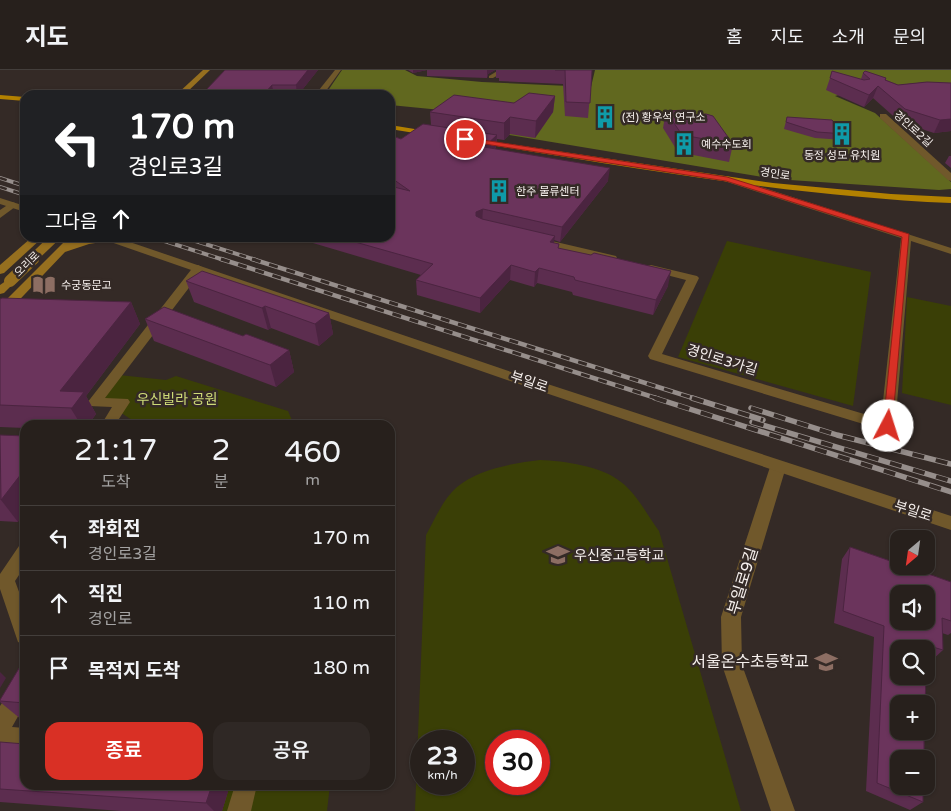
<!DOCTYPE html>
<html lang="ko">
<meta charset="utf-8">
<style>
:root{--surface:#27201c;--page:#2f2825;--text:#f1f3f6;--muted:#a4a3a3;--line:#433e3b;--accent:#d93025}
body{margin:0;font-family:"Varela Round","Noto Sans KR",sans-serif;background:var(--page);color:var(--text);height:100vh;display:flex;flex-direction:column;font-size:19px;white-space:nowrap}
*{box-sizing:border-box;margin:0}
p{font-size:16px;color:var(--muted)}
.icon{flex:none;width:28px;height:28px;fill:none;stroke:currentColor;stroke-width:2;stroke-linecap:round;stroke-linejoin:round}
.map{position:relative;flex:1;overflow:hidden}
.drawer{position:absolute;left:20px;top:350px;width:375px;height:370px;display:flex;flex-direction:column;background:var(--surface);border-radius:15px;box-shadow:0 1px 4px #0004,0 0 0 1px var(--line)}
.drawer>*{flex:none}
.hud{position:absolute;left:20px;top:20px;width:375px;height:152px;border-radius:15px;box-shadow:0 1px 4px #0004,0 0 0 1px var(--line);background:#202124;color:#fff;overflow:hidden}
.needle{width:32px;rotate:209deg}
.buttons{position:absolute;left:890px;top:460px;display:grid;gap:10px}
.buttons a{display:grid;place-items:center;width:45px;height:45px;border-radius:10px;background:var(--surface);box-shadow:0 1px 4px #0004,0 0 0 1px var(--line);font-size:25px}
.speed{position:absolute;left:410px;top:660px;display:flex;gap:10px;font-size:25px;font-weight:700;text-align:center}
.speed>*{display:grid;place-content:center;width:65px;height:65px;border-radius:50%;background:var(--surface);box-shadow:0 1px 4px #0004,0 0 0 1px var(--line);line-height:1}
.speed small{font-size:12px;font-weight:400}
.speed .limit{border:8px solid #d22;background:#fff;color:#111}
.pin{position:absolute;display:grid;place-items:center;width:42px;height:42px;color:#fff;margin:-21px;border:2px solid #fff;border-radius:50%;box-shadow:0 1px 5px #0007}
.me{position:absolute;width:55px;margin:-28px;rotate:5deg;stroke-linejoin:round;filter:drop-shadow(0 0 4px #0008)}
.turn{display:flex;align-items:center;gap:18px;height:105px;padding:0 25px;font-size:22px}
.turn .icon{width:65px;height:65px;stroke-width:2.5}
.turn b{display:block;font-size:35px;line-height:42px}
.then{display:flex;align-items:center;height:48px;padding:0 25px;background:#0003;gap:10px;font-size:19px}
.eta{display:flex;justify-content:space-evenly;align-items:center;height:85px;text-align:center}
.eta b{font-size:30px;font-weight:600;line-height:35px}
.action{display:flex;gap:10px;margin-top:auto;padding:10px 25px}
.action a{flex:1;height:58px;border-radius:15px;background:var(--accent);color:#fff;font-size:20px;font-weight:600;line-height:58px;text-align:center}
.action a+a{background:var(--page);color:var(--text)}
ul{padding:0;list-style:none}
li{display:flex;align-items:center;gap:15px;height:65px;padding:0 25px;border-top:1px solid var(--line)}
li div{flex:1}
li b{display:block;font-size:19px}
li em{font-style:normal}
header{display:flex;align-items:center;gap:30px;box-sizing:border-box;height:70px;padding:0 25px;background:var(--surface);border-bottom:1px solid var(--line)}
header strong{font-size:24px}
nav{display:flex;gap:28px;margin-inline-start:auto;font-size:18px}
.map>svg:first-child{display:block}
.green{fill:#3a3f06;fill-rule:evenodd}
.forest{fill:#61681f}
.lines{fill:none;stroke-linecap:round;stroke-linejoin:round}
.minor{fill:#70582b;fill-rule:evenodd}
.tertiary{fill:#70582b;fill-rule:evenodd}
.secondary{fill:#966f1f;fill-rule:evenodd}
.primary{fill:#b38100;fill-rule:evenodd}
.rail-far2-casing{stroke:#968e8b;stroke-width:4}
.rail-far1-casing{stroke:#968e8b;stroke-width:4.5}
.rail-casing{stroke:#968e8b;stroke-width:5.5}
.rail-far2{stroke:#342a26;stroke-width:2.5;stroke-dasharray:7;stroke-linecap:butt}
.rail-far1{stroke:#342a26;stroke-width:3;stroke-dasharray:9;stroke-linecap:butt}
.rail{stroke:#342a26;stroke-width:4;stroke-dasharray:12;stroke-linecap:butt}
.secondary-bridge-far1{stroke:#966f1f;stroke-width:9}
.secondary-bridge{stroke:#966f1f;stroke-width:12}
.wall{fill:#5c2d4f}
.shaded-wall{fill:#4b2440}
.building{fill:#6b345c;stroke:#4b2440;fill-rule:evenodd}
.route{fill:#d93025;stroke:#8d1f18}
.labels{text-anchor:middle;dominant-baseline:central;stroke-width:5;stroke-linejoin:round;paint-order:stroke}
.far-poi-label{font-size:11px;fill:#f6f0ed;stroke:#342a26;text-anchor:start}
.far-street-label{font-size:11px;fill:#f6f0ed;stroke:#342a26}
.street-label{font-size:14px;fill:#f6f0ed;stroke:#342a26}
.park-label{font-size:14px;fill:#ceda77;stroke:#342a26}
.poi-label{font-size:14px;fill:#f6f0ed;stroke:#342a26;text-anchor:start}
.near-street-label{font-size:16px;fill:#f6f0ed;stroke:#342a26}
.near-poi-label{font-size:16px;fill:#f6f0ed;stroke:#342a26;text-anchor:end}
</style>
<header>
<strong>지도</strong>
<nav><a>홈</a><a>지도</a><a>소개</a><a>문의</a></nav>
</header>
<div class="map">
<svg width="951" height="741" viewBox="0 0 951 741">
<rect width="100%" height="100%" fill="#342a26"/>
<g class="green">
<path d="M727,171L871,202L853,336L678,287Z"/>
<path d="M907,227L951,236V335L902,323Z"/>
<path d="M119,305L166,310L176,306L288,341L294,355H219V352L132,350L103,331Z"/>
<path d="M540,390C564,391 602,396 621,412C637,424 647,445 659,461L741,741H415L426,465C435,449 443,429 457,417C478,399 514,393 540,390ZM464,671V714H421V671ZM496,671H539V714H496Z"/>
<path d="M229,715H330L327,741H222Z"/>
</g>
<path class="forest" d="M342,0H405L417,6L482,12L591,17L595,0H951V24L849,18L846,23L835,26L875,43L951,112V119L939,120L775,109L437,53L441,40L390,35V25H325Z"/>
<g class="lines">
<g class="minor">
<path d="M335,0H341L323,25H315Z"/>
<path d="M499,0H507L493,8H489V6Z"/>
<path d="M880,44H886L951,103V111L948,110L880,48Z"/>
<path d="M727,106L951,178V184L911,171L895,356L893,360H883L650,289L648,286L686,210L647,200L645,198L647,196L651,195L697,206L699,208L662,284L881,349L901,168L724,111L723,109Z"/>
<path d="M12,132L15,133V137L0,148V140Z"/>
<path d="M539,168L616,186L617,188L612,191L535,173L534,171Z"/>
<path d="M198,195L204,198L105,328L128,329L130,332L115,355H101L112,337L89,336L87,333L194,196Z"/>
<path d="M778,391L784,393L786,397L741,547L742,595L795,741H771L722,595L721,547L770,397L772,393Z"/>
<path d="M25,474V496L15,511L25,538V575L18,572L0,519V504L19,476Z"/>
<path d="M25,605V634L12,657L25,658V680L0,678V636L18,608Z"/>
<path d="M235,715H257L251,741H227Z"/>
</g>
<g class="tertiary">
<path d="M0,128L25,136V142L0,134Z"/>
<path d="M104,168H118L517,304L951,446V460L507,310L105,170Z"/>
</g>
<g class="secondary">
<path d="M203,0H210L184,25H176Z"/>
<path d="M31,168H42L4,203L0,204V195Z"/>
<path d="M68,168H78L75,172L90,168H115L114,170L89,174L65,182L4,246L0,247V236Z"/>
<path d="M10,208L16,211L4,223L0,224V215Z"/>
</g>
<g class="primary">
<path d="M0,25L25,27V31L0,29Z"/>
<path d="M390,55L433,62L437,64L433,66L390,59Z"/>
<path d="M475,69L773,113L891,124L951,127V133C792,126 635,98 478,73H475Z"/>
</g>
<defs>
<g id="rail-far2">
<path d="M0,108L25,116"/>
<path d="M0,117L25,125"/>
<path d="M155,168L224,190"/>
<path d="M186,168L256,190"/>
</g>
<g id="rail-far1">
<path d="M221,189L659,329"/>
<path d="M252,189L696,329"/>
</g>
<g id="rail">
<path d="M655,328L951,422"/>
<path d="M692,328L763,350"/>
<path d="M751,338L837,365L951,394"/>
<path d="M752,352L951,411"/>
</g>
</defs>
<use href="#rail-far2" class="rail-far2-casing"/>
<use href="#rail-far1" class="rail-far1-casing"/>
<use href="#rail" class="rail-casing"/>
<use href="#rail-far2" class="rail-far2"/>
<use href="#rail-far1" class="rail-far1"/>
<use href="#rail" class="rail"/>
<path class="secondary-bridge-far1" d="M31,190L54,168"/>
<path class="secondary-bridge" d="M10,211L33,189"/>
</g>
<g class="wall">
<path d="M318,0L298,25H206L205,21Z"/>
<path d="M408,0H495L488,4L487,8L427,6V0L413,3Z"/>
<path d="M496,0H592L588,48L565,46L563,14L499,11V8H496Z"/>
<path d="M863,3L886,8V10L898,15L927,12L951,61L934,63L900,52L873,28L864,37L826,20L830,8L861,9Z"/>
<path d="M555,26L553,42L535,68L510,64L504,70L497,69L496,77L495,79L608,111L560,172L554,170V173L558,178L668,216L653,245L573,225L572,222L537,213L534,217L510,210L480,243L417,225L416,210L421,205L296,168H390V65L401,69L431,55L430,42L514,33Z"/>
<path d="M666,41L689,45L733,74L729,92L678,82L663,58Z"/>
<path d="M787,47L846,64L844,70L815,68L784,59Z"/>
<path d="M949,86H951V98L945,93Z"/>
<path d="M186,211L329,243L333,264L319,276L271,258L268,260L194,232Z"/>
<path d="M0,229L131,232L140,254L86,326L96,344L88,355H25V358L0,357Z"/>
<path d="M145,249L243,266L289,280L294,302L276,317L154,271Z"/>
<path d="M0,365L18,452L0,451Z"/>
<path d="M850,477L951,512V563L948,565L942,563L943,580L931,591L926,589L923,732L910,740L866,721L874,567L834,553L842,489Z"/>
<path d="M25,595V650H22L0,632V630Z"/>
<path d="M0,672L25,715H230L222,741H121L0,732Z"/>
</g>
<g class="shaded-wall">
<path d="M308,0H318L298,25H297L296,15Z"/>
<path d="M413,0H427L413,3Z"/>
<path d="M487,0H495L488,4L487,8Z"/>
<path d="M272,15L274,25H263Z"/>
<path d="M878,16L873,28L864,37L869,25Z"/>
<path d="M555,26L553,42L535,68L536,51Z"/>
<path d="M510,47V64L504,70V53Z"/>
<path d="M951,49V61L934,63L940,50Z"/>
<path d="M497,65L496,77L484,90V77Z"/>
<path d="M610,98L608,111L560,172L562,157Z"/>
<path d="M483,139L482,153L476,156V142Z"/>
<path d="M555,166L553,180L550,172Z"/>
<path d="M511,195L510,210L480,243V228Z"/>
<path d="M539,198L537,213L534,217L535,202Z"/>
<path d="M671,201L668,216L653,245L656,230Z"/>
<path d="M131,232L140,254L86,326L96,344L88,355H81L60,321Z"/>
<path d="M265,236L271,258L268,260L262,238Z"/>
<path d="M329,243L333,264L319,276L315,254Z"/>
<path d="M289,280L294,302L276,317L270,295Z"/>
<path d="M25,399V443L18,452L1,430Z"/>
<path d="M0,602L6,608L0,618Z"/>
<path d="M212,715H230L222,741H214L206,733Z"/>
</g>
<g class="building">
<path d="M225,0H308L296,15H272L263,25H232L235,23L205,21Z"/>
<path d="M555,0H592L590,33L566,32L565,0Z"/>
<path d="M832,1L864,10L870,9L863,3L865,1L886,8L885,10L898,15L927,12L951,13V49L940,50L905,39L878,16L869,25L830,8Z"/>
<path d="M529,23L555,26L536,51L510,47L504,53L430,42L454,25L514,33Z"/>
<path d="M686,40L689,45L706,44L713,46L733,74L682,65L666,41Z"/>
<path d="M787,47L832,50L846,64L817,62L786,52Z"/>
<path d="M423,54L497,65L484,77L610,98L562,157L483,139L476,142V146L482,149L555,166L550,172L559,174L558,178L591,185L594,183L671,201L656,230L575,210L574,207L539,198L535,202L511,195L480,228L416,210L433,194L341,168H390V116L410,121L390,107V65L401,69Z"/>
<path d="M202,201L329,243L315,254L265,236L262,238L186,211Z"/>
<path d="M2,228L131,232L60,321L84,322L72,338L0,335V229Z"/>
<path d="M164,237L243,266L246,264L289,280L270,295L145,249Z"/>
<path d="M0,365L25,366V399L1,430Z"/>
<path d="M850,477L899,494V496H906L951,512V551L942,548L943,580L926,575V584V579H899V606H926L925,634H899V661H924V689H899V716H923V732L877,713L884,556L843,541ZM899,524H926V551H899Z"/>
<path d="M21,595H25V633L0,631V630Z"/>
<path d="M0,672L25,674V715H212L206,733L0,719Z"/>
</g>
<path class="route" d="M463,67L727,107L909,164L892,359L888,360L883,356L902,167L726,111L465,71Z"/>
<defs>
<symbol id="building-bare" viewBox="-9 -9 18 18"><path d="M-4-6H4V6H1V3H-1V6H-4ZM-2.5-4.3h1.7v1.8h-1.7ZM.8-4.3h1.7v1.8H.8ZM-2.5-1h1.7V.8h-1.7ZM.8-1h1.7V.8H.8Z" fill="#0f9aa8" stroke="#342a26" stroke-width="2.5" paint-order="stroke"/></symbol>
<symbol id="library-bare" viewBox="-9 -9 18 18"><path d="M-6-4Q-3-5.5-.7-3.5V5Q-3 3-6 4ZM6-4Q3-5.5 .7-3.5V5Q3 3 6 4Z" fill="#8d6e63" stroke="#342a26" stroke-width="2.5" paint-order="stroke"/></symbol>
<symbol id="school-bare" viewBox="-9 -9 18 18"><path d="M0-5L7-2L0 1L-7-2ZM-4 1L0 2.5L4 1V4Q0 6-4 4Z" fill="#8d6e63" stroke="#342a26" stroke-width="2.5" paint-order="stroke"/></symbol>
</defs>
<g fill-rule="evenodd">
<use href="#building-bare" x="589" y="31" width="32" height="32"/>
<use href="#building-bare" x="826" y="48" width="32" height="32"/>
<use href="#building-bare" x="668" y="58" width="32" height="32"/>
<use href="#building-bare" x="483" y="105" width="32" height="32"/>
<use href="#library-bare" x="28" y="199" width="32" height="32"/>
<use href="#school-bare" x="542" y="469" width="32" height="32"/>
<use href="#school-bare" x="810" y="576" width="32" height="32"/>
</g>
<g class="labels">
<g class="far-poi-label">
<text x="622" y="47">(전) 황우석 연구소</text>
<text x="701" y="74">예수수도회</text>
<text x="842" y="85" text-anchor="middle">동정 성모 유치원</text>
<text x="516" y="121">한주 물류센터</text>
<text x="61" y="215">수궁동문고</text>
</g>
<g class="far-street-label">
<text transform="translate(913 59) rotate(42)">경인로2길</text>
<text transform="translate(775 104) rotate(8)">경인로</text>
<text transform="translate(27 194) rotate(-45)">오리로</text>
</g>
<g class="street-label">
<text transform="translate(722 290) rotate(17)">경인로3가길</text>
<text transform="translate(529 312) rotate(19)">부일로</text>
<text transform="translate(913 441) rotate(18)">부일로</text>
</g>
<g class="park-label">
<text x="177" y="329">우신빌라 공원</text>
</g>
<g class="poi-label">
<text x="574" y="485">우신중고등학교</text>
</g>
<g class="near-street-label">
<text transform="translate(743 511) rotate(-73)">부일로9길</text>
</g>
<g class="near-poi-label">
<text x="809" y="592">서울온수초등학교</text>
</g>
</g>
</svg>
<div class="buttons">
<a><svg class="needle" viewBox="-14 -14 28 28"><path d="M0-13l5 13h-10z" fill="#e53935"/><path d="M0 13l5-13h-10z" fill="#a4a3a3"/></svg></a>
<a><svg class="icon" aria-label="sound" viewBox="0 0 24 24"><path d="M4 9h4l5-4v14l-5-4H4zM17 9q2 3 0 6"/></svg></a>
<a><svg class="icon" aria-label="search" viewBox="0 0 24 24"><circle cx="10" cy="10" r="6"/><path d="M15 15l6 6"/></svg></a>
<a>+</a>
<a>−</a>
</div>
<div class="speed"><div>23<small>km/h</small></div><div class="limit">30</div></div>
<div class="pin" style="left:465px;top:69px;background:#d93025"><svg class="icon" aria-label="arrive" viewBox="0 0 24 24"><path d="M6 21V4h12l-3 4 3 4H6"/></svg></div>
<svg class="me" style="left:888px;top:356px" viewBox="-20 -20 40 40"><circle r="19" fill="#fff"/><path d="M0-13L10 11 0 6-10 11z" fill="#d93025"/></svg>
<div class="hud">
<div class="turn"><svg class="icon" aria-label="left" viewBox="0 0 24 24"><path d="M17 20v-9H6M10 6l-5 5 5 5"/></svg><div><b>170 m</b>경인로3길</div></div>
<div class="then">그다음<svg class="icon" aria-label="ahead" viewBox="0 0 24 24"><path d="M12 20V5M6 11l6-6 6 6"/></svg></div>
</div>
<section class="drawer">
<div class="eta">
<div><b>21:17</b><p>도착</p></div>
<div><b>2</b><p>분</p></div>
<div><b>460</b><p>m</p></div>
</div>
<ul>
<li><svg class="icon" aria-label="left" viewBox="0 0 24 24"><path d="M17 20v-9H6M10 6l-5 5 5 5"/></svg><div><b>좌회전</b><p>경인로3길</p></div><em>170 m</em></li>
<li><svg class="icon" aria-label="ahead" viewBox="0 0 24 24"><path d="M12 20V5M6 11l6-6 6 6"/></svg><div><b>직진</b><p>경인로</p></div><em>110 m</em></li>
<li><svg class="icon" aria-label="arrive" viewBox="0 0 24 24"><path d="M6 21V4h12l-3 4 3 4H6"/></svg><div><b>목적지 도착</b></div><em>180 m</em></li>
</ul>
<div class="action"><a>종료</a><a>공유</a></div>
</section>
</div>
